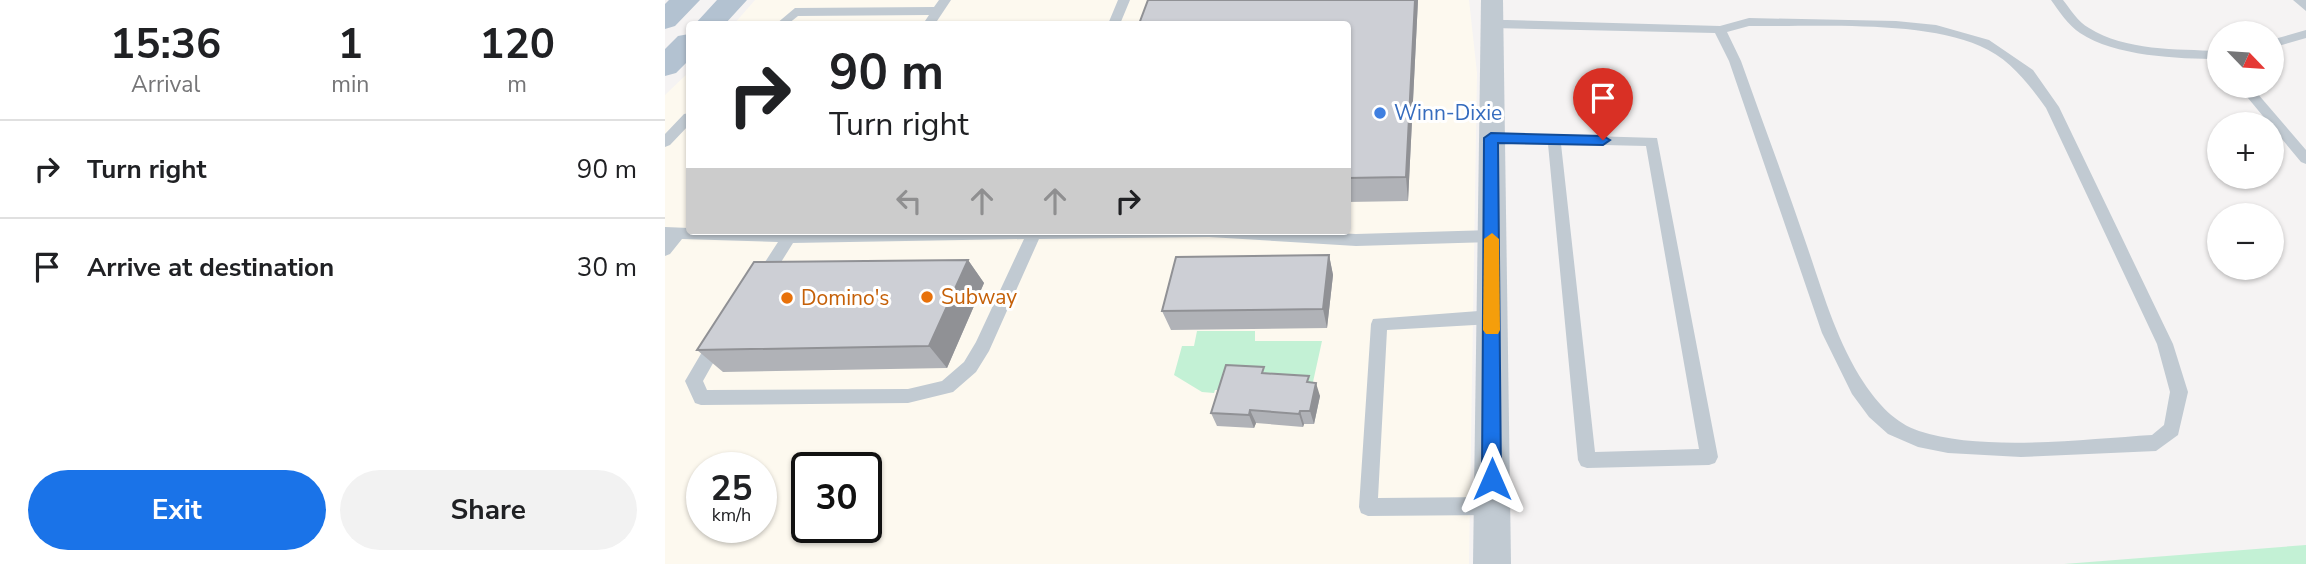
<!DOCTYPE html>
<meta charset="utf-8">
<style>
:root{--surface:#fff;--page:#f2f2f2;--text:#202124;--muted:#757577;--line:#e0e0e0;--accent:#1a73e8}
body{margin:0;font-family:"Nunito Sans",sans-serif;background:var(--page);color:var(--text);height:100vh;display:flex;flex-direction:column;font-size:26px;white-space:nowrap}
*{box-sizing:border-box;margin:0}
p{font-size:23px;color:var(--muted)}
.icon{flex:none;width:38px;height:38px;fill:none;stroke:currentColor;stroke-width:2;stroke-linecap:round;stroke-linejoin:round}
.map{position:relative;flex:1;overflow:hidden}
.drawer{display:flex;flex-direction:column;background:var(--surface);width:665px}
.drawer>*{flex:none}
.hud{position:absolute;left:21px;top:21px;width:665px;height:214px;border-radius:7px;box-shadow:0 2px 5px #0004;background:#fff;color:var(--text);overflow:hidden}
.needle{width:46px;rotate:115deg}
.tools{position:absolute;left:1542px;top:21px;display:grid;gap:14px}
.tools a{display:grid;place-items:center;width:77px;height:77px;border-radius:50%;background:var(--surface);box-shadow:0 2px 5px #0004;font-size:35px}
.speed{position:absolute;left:21px;top:452px;display:flex;gap:14px;font-size:35px;font-weight:700;text-align:center}
.speed>*{display:grid;place-content:center;width:91px;height:91px;border-radius:50%;background:var(--surface);box-shadow:0 2px 5px #0004;line-height:1}
.speed small{font-size:18px;font-weight:400}
.speed .limit{border:4px solid #111;border-radius:10px;background:#fff;color:#111}
.pin{position:absolute;display:grid;place-items:center;width:60px;height:60px;color:#fff;margin:-72px -30px;border-radius:50% 50% 50% 0;rotate:-45deg;box-shadow:0 0 7px #0007}
.pin .icon{rotate:45deg}
.me{position:absolute;width:77px;margin:-38px;rotate:0deg;stroke-linejoin:round;filter:drop-shadow(0 0 5px #0008)}
.turn{display:flex;align-items:center;gap:24px;height:147px;padding:0 28px;font-size:32px}
.turn .icon{width:91px;height:91px;stroke-width:2.5}
.turn b{display:block;font-size:49px;line-height:60px}
.lanes{display:flex;align-items:center;height:66px;padding:0 28px;background:#0003;justify-content:center;gap:35px;direction:ltr}
.lanes .off{opacity:.35}
.eta{display:flex;justify-content:space-evenly;align-items:center;height:119px;text-align:center}
.eta b{font-size:42px;font-weight:700;line-height:49px}
.cta{display:flex;gap:14px;margin-top:auto;padding:14px 28px}
.cta a{flex:1;height:80px;border-radius:42px;background:var(--accent);color:#fff;font-size:28px;font-weight:700;line-height:80px;text-align:center}
.cta a+a{background:var(--page);color:var(--text)}
ul{padding:0;list-style:none}
li{display:flex;align-items:center;gap:21px;height:98px;padding:0 28px;border-top:2px solid var(--line)}
li div{flex:1}
li b{display:block;font-size:26px}
li em{font-style:normal}
main{display:flex;flex:1;min-height:0}
.map>svg:first-child{display:block}
.commercial{fill:#fdf9ef;fill-rule:evenodd}
.green{fill:#c3f1d5}
.lines{fill:none;stroke-linecap:round;stroke-linejoin:round}
.lane{fill:#c1cad2;fill-rule:evenodd}
.street{fill:#c1cad2;fill-rule:evenodd}
.primary{fill:#b3c2d1;fill-rule:evenodd}
.wall{fill:#b0b2b7}
.shaded-wall{fill:#909195}
.building{fill:#cdcfd5;stroke:#909195;stroke-width:2}
.route{fill:#1a73e8;stroke:#114b97;stroke-width:2}
.slow{fill:#f59e0b}
.shop-dot{fill:#3f7fe0;stroke:#fff;stroke-width:2.5}
.food-dot{fill:#e8710a;stroke:#fff;stroke-width:2.5}
.labels{text-anchor:middle;stroke-width:6;stroke-linejoin:round;paint-order:stroke}
.shop-label{font-size:21px;fill:#366cbe;stroke:#fff;text-anchor:start}
.food-label{font-size:21px;fill:#c56008;stroke:#fff;text-anchor:start}
</style>
<main>
<section class="drawer">
<div class="eta">
<div><b>15:36</b><p>Arrival</p></div>
<div><b>1</b><p>min</p></div>
<div><b>120</b><p>m</p></div>
</div>
<ul>
<li><svg class="icon" aria-label="right" viewBox="0 0 24 24"><path d="M7 20v-9h11M14 6l5 5-5 5"/></svg><div><b>Turn right</b></div><em>90 m</em></li>
<li><svg class="icon" aria-label="arrive" viewBox="0 0 24 24"><path d="M6 21V4h12l-3 4 3 4H6"/></svg><div><b>Arrive at destination</b></div><em>30 m</em></li>
</ul>
<div class="cta"><a>Exit</a><a>Share</a></div>
</section>
<div class="map">
<svg width="1641" height="564" viewBox="0 0 1641 564">
<rect width="100%" height="100%" fill="#f5f3f3"/>
<path class="commercial" d="M 90,0 L 804,0 L 812,73 L 804,564 L 0,564 L 0,95 L 24,72 L 24,231 L 682,231 L 682,24 L 69,24 ZM 37,467 L 96,467 L 96,527 L 37,527 ZM 142,467 L 201,467 L 201,527 L 142,527 Z"/>
<path class="green" d="M 532,331 L 590,331 L 590,341 L 657,341 L 648,382 L 618,381 L 610,373 L 562,371 L 557,390 L 550,390 L 549,393 L 537,392 L 509,375 L 517,346 L 529,346 Z
M 1641,545 L 1641,564 L 1399,564 Z"/>
<g class="lines">
<path class="lane" d="M 274,0 L 286,0 L 270,24 L 258,24 L 264,15 L 133,16 L 123,24 L 111,24 L 130,8 L 269,7 Z
M 453,0 L 465,0 L 455,24 L 443,24 Z
M 1386,0 L 1398,0 C 1406,10 1413,22 1424,28 C 1460,51 1512,49 1553,51 L 1554,59 C 1513,59 1449,56 1415,33 C 1403,25 1394,11 1386,0 Z
M 1628,0 L 1641,0 L 1641,11 Z
M 1084,18 L 1231,21 L 1271,25 L 1324,40 L 1368,70 L 1394,107 L 1508,344 L 1523,392 L 1513,435 L 1491,451 L 1356,457 L 1283,453 L 1253,447 L 1223,434 L 1204,417 L 1187,394 L 1157,333 L 1064,61 L 1050,33 L 827,28 L 821,24 L 827,20 L 842,20 L 1055,26 ZM 1084,26 C 1150,27 1256,20 1315,46 C 1344,58 1363,83 1381,108 L 1492,344 L 1505,392 L 1499,425 L 1487,435 C 1421,439 1317,452 1254,431 C 1230,423 1213,404 1199,383 C 1172,342 1158,293 1142,246 C 1121,184 1098,123 1076,61 L 1062,32 Z
M 1641,30 L 1641,38 L 1606,48 L 1606,40 Z
M 1573,86 L 1586,86 L 1641,150 L 1641,164 L 1636,162 Z
M 24,113 L 24,125 L 5,145 L 0,147 L 0,134 L 19,114 Z
M 826,133 L 992,138 L 1053,457 L 1050,463 L 1044,465 L 922,468 L 916,466 L 913,460 L 883,144 L 821,141 L 819,138 ZM 896,144 L 981,146 L 1034,449 L 930,452 Z
M 0,227 L 24,228 L 24,231 L 636,231 L 691,234 L 827,230 L 835,236 L 827,242 L 691,246 L 544,237 L 374,239 L 324,351 L 311,372 L 288,392 L 243,403 L 36,405 L 30,403 L 20,381 L 47,335 L 53,333 L 59,335 L 61,340 L 38,381 L 42,390 L 243,389 L 277,381 L 299,362 L 311,342 L 359,239 L 128,243 L 103,283 L 91,283 L 89,279 L 113,242 L 17,239 L 5,254 L 0,256 Z
M 827,310 L 833,312 L 835,317 L 833,322 L 827,324 L 722,330 L 713,498 L 827,497 L 834,500 L 836,506 L 834,512 L 827,515 L 703,516 L 696,513 L 694,507 L 706,324 L 708,319 Z"/>
<path class="street" d="M 816,0 L 838,0 L 846,564 L 808,564 Z"/>
<path class="primary" d="M 4,0 L 35,0 L 10,26 L 0,29 L 0,4 Z
M 52,0 L 82,0 L 60,24 L 30,24 Z
M 24,34 L 24,60 L 11,73 L 0,76 L 0,49 L 13,36 Z"/>
</g>
<path class="wall" d="M 483,0 L 753,0 L 743,201 L 682,202 L 682,24 Z
M 664,255 L 668,275 L 662,328 L 506,330 L 497,311 Z
M 303,260 L 319,283 L 282,368 L 58,372 L 32,350 Z
M 601,374 L 646,382 L 655,396 L 649,424 L 639,424 L 638,427 L 591,423 L 589,428 L 552,426 L 546,413 Z"/>
<path class="shaded-wall" d="M 750,0 L 753,0 L 743,201 L 741,177 Z
M 664,255 L 668,275 L 662,328 L 658,309 Z
M 303,260 L 319,283 L 282,368 L 264,346 Z
M 651,383 L 655,396 L 649,424 L 645,411 Z
M 585,410 L 591,423 L 589,428 L 584,415 Z
M 635,411 L 639,424 L 638,427 L 634,414 Z"/>
<path class="building" d="M 483,0 L 750,0 L 741,177 L 682,178 L 682,24 L 474,24 Z
M 664,255 L 658,309 L 497,311 L 511,257 Z
M 303,260 L 264,346 L 32,350 L 89,262 Z
M 561,365 L 599,367 L 597,373 L 644,376 L 642,382 L 651,383 L 645,411 L 635,411 L 634,414 L 585,410 L 584,415 L 546,413 Z"/>
<path class="route" d="M 826,133 L 938,136 L 945,140 L 938,145 L 833,143 L 836,479 L 833,485 L 827,487 L 820,485 L 817,479 L 819,138 Z"/>
<path class="slow" d="M 827,233 L 834,239 L 835,330 L 833,334 L 821,334 L 818,330 L 819,239 Z"/>
<circle class="shop-dot" cx="715" cy="113" r="7"/>
<g class="food-dot">
<circle cx="262" cy="297" r="7"/>
<circle cx="122" cy="298" r="7"/>
</g>
<g class="labels">
<g class="shop-label">
<text x="729" y="120">Winn-Dixie</text>
</g>
<g class="food-label">
<text x="276" y="304">Subway</text>
<text x="136" y="305">Domino's</text>
</g>
</g>
</svg>
<div class="tools">
<a><svg class="needle" viewBox="-14 -14 28 28"><path d="M0-13l5 13h-10z" fill="#e53935"/><path d="M0 13l5-13h-10z" fill="#757577"/></svg></a>
<a>+</a>
<a>−</a>
</div>
<div class="speed"><div>25<small>km/h</small></div><div class="limit">30</div></div>
<div class="pin" style="left:938px;top:140px;background:#d93025"><svg class="icon" aria-label="arrive" viewBox="0 0 24 24"><path d="M6 21V4h12l-3 4 3 4H6"/></svg></div>
<svg class="me" style="left:827px;top:479px" viewBox="-20 -20 40 40"><path d="M0-17L14 15 0 8-14 15z" fill="#1a73e8" stroke="#fff" stroke-width="4"/></svg>
<div class="hud">
<div class="turn"><svg class="icon" aria-label="right" viewBox="0 0 24 24"><path d="M7 20v-9h11M14 6l5 5-5 5"/></svg><div><b>90 m</b>Turn right</div></div>
<div class="lanes"><svg class="icon off" aria-label="left" viewBox="0 0 24 24"><path d="M17 20v-9H6M10 6l-5 5 5 5"/></svg><svg class="icon off" aria-label="ahead" viewBox="0 0 24 24"><path d="M12 20V5M6 11l6-6 6 6"/></svg><svg class="icon off" aria-label="ahead" viewBox="0 0 24 24"><path d="M12 20V5M6 11l6-6 6 6"/></svg><svg class="icon" aria-label="right" viewBox="0 0 24 24"><path d="M7 20v-9h11M14 6l5 5-5 5"/></svg></div>
</div>
</div>
</main>
